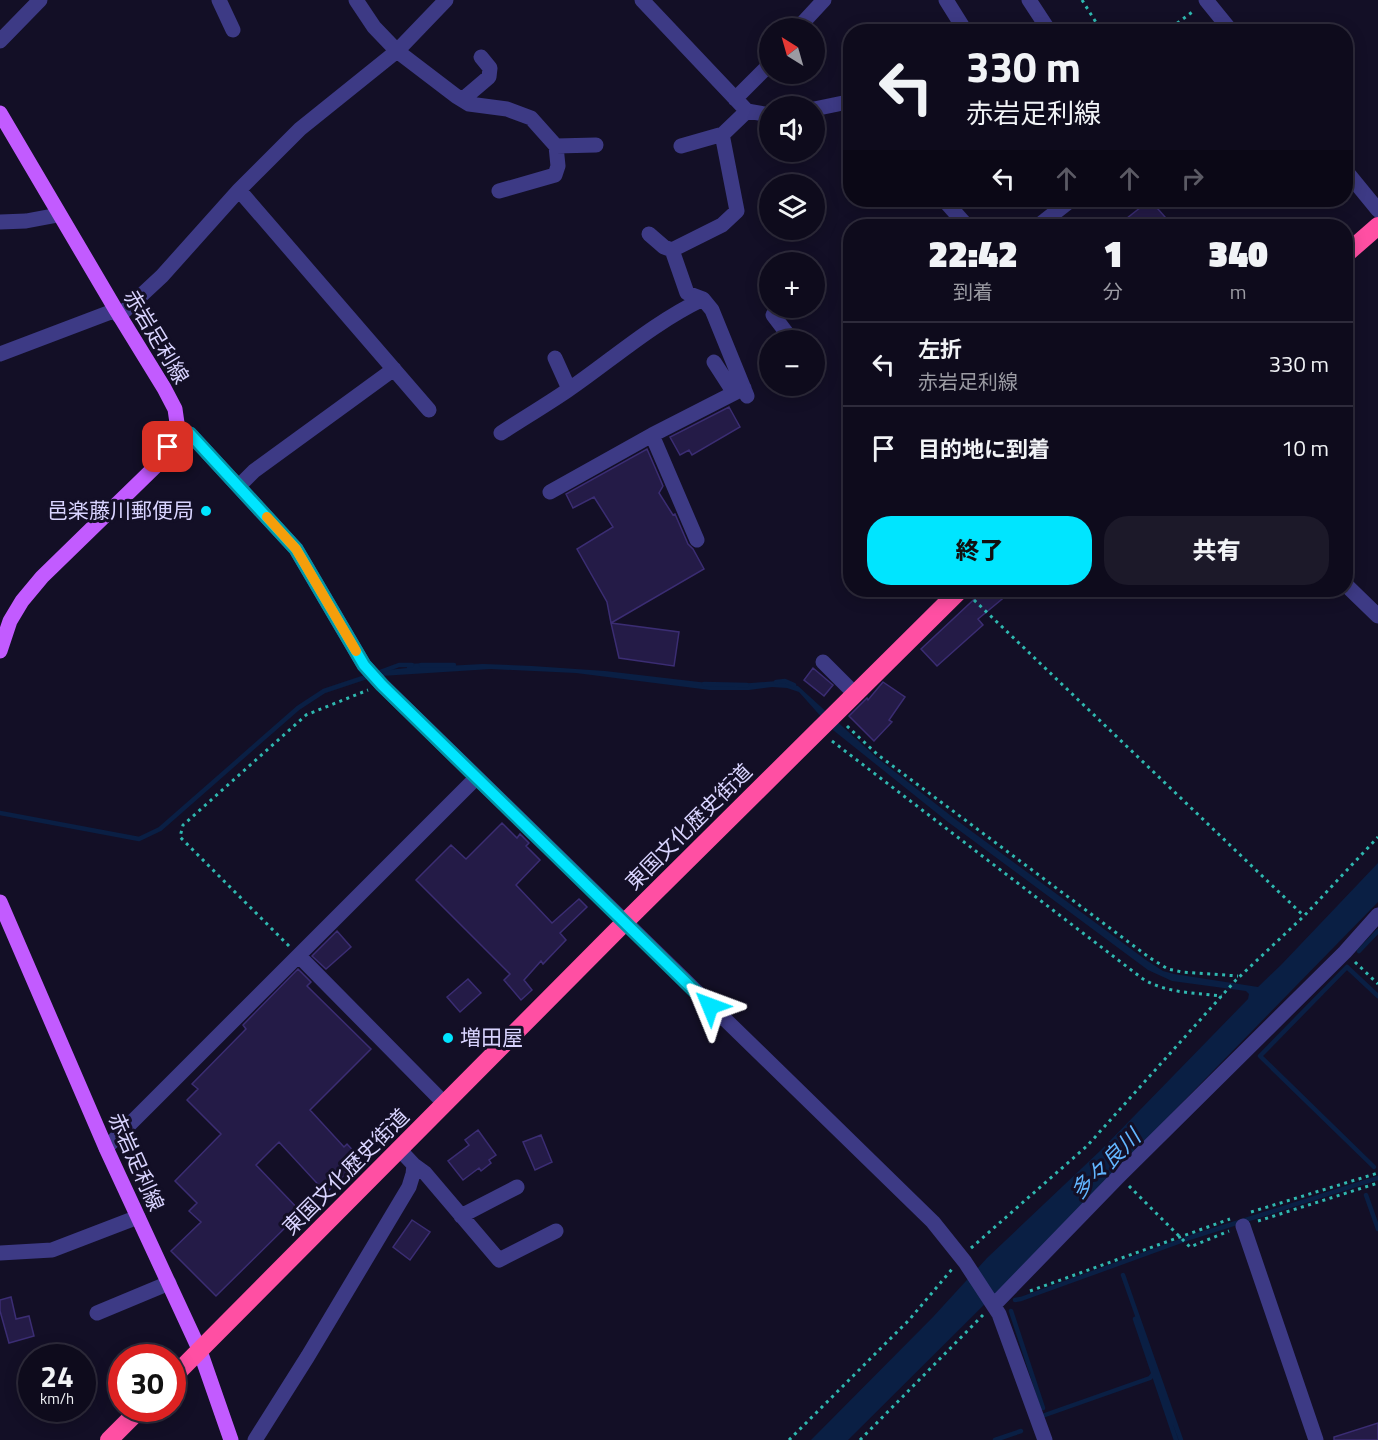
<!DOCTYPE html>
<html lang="ja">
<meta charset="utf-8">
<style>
:root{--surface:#0e0b1c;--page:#1c1929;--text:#f1f3f6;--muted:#9b9ba3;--line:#2e2b3b;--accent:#00e5ff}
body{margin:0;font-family:"Titillium Web","Noto Sans JP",sans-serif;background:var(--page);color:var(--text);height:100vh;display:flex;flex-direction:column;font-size:22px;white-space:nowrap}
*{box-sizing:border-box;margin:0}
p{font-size:20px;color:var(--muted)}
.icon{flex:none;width:33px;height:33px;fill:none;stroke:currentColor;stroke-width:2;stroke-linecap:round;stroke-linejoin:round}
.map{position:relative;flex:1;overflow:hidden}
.drawer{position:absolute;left:843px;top:219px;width:510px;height:378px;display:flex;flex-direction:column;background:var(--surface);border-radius:24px;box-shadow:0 3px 15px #0003,0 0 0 2px var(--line)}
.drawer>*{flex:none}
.hud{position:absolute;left:843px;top:24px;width:510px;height:183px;border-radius:24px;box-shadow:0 3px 15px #0003,0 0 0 2px var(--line);background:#0e0b1c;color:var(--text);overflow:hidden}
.needle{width:39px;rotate:323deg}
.fabs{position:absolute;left:759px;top:18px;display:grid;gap:12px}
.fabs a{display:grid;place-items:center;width:66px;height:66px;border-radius:50%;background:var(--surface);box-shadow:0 3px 15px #0003,0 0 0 2px var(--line);font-size:30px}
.speed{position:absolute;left:18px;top:1344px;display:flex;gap:12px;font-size:30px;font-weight:700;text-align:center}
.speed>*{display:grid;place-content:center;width:78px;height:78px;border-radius:50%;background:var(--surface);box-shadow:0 3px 15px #0003,0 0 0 2px var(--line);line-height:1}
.speed small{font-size:15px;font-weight:400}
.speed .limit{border:9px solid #d22;background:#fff;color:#111}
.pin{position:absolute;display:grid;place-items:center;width:51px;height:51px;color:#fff;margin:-26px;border-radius:12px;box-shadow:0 3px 9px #0006}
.me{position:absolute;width:66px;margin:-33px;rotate:314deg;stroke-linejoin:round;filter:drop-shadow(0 0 4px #0008)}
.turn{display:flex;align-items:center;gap:21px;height:126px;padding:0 24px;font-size:27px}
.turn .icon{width:78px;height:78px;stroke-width:2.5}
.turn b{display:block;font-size:42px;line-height:51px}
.lanes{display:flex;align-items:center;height:57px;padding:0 24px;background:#0003;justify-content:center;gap:30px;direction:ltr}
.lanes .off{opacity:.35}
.eta{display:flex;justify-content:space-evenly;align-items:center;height:102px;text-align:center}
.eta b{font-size:36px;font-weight:800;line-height:42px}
.button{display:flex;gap:12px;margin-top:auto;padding:12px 24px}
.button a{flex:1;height:69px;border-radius:24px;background:var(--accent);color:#111;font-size:24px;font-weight:800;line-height:69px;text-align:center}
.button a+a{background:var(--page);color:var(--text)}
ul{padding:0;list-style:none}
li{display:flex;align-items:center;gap:18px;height:84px;padding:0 24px;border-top:2px solid var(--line)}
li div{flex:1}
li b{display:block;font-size:22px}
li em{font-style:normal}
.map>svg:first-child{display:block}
.water{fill:#0a1f44}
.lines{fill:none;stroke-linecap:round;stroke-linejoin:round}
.stream{stroke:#0a1f44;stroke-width:4.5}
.building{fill:#241b47;stroke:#3b2d73;stroke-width:1.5}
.path{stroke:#2fb8b0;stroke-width:3;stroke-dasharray:3 4.5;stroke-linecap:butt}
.minor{stroke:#3d3a85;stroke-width:15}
.major{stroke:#c25bff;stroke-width:15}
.highway{stroke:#ff4fa3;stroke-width:18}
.route-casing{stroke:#0095a6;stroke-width:15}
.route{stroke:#00e5ff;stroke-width:10}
.slow{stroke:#f59e0b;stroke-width:10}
.poi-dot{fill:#00e5ff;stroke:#130f26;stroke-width:2}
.labels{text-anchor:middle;stroke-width:6;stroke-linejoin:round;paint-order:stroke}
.street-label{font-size:21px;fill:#d9d4ff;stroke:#130f26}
.poi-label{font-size:21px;fill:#d9d4ff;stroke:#130f26;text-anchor:end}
.water-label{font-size:22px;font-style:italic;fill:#62b6ff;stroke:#130f26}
</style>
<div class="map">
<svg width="1378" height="1440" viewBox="0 0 1378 1440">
<rect width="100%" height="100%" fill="#130f26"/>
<path class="water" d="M 426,663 L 427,667 L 483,664 L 532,666 L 605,671 L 725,685 L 777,681 L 798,686 L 876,757 L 955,819 L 1146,960 L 1163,971 L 1174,974 L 1258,987 L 1281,965 L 1378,863 L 1378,902 L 1004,1285 L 848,1440 L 811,1440 L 933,1317 L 987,1258 L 1101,1150 L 1248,999 L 1249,994 L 1246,991 L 1172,981 L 1148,970 L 948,822 L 833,730 L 799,692 L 787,688 L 772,687 L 749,690 L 710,690 L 576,673 L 491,669 L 381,676 L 377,671 L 407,668 L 407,664 Z"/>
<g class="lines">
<path class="stream" d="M 421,665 L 454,665
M 380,672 L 399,665 L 412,665
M 776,682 L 785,681 L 794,685
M 704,684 L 747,685
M 0,813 L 139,839 L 160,829 L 298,708 L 324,691 L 369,676
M 1359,951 L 1378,931
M 1374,1167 L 1260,1056 L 1347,967 L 1378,996
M 1366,1195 L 1378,1229
M 1123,1275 L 1181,1440
M 1015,1300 L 1021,1299 L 1192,1237 L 1378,1178
M 1011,1311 L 1043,1408
M 1138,1318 L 1135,1319 L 1176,1440
M 1045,1415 L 1150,1378 L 1153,1374
M 995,1440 L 1021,1431"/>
</g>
<path class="building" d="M 1150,200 L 1173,226 L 1117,226 Z
M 729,407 L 740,427 L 692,455 L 689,450 L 680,455 L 670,437 Z
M 647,449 L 663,486 L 659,493 L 673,515 L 675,514 L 688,544 L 693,549 L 704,569 L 611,623 L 607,602 L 577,549 L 613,527 L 594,497 L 573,508 L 566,494 Z
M 984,590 L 1013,590 L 978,619 L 983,625 L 937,666 L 921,649 Z
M 611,623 L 679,632 L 674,666 L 619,658 Z
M 813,668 L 833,685 L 824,696 L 804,680 Z
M 883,682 L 905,697 L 889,720 L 892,722 L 874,741 L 849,716 L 867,698 L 868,700 Z
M 502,823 L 517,838 L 520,834 L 529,843 L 526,846 L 540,860 L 516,885 L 552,923 L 579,899 L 587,907 L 560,933 L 566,940 L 543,964 L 541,961 L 524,980 L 532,990 L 521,1000 L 504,980 L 510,974 L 416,880 L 451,845 L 466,859 Z
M 337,931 L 351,947 L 326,969 L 312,956 Z
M 298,969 L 311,982 L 307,986 L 371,1049 L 310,1110 L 344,1147 L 347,1144 L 361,1159 L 326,1193 L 279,1142 L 256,1165 L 301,1212 L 216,1296 L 171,1251 L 201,1222 L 189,1211 L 197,1203 L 175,1181 L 221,1134 L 187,1100 L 198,1089 L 192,1084 L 246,1029 L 243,1025 Z
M 468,979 L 481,993 L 460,1012 L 447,997 Z
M 478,1130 L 496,1155 L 489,1160 L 491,1163 L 481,1171 L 479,1168 L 463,1180 L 448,1161 L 469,1145 L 465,1140 Z
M 541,1135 L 552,1162 L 535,1170 L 523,1142 Z
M 412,1220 L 430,1232 L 410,1260 L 393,1247 Z
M 11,1297 L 16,1319 L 29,1316 L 34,1336 L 9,1343 L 0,1311 L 0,1300 Z
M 1378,1423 L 1378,1440 L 1334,1440 L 1334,1437 Z"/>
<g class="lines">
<path class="path" d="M 1082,0 L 1102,32
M 1165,32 L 1195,10
M 974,600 L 1304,916
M 847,726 L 878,755 L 1150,958 L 1168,969 L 1182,972 L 1238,976
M 832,741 L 1143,979 C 1166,993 1195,993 1222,996
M 289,946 L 180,837 L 183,825 L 306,715 L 368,690
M 1355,962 L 1378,984
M 1129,1186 L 1190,1247 L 1229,1231
M 1251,1212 L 1378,1173
M 1258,1221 L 1378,1183
M 971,1248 L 1087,1146 L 1235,981 L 1304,916 L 1378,837
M 1030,1291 L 1230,1219
M 789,1440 L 909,1320 L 953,1268
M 860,1440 L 983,1315"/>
<path class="minor" d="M 219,0 L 233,30
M 356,0 L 374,27 L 397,51 L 456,96 L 469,104 L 507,109 L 531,118 L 556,146 L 558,166 L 555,175 L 499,191
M 642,0 L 747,111 L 770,115
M 946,0 L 966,32
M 1029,0 L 1050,32
M 1206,0 L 1232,32
M 798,28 L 824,0
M 0,41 L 40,0
M 735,99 L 770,64
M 462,100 L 489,77 L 490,68 L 481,57
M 814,109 L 843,103 L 850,104
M 722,134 L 737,211 L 722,225 L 672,250 L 687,293 L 703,299 L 712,310 L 747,396
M 556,146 L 596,145
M 681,146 L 723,134 L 747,111
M 1346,171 L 1378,210
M 239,190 L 429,410
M 944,200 L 967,226
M 0,222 L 26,221 L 58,215
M 1038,226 L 1071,200
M 649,234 L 664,247 L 672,250
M 773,315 L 792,340
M 119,316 L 162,276 L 239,190 L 300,129 L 397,51 L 446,0
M 0,354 L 116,310
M 555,358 L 569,389
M 714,362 L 734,393
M 178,430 L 190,434 L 296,549 L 364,665 L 382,685 L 933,1222 L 965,1262 L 999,1314 L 1045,1440
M 501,433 C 524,418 546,405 568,390 C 613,359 653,323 703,299
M 652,435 L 697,540
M 239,486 L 254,471 L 394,369
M 550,492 L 652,435 L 744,388
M 1346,585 L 1378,616
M 823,662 L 855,694
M 299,956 L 445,1104
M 106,1148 L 476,778
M 414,1165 L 425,1173 L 499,1260 L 556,1231
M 461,1216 L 517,1187
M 1243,1226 L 1316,1440
M 0,1253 L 52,1250 L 138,1217
M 994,1305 L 1119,1176 L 1345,952 L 1378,915
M 97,1313 L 169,1283
M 255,1440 L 308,1356 L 409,1187 L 413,1174 L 414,1165 L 400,1150"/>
<path class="major" d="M 0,113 L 116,310 L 164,388 L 175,409 L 178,430 L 158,464 L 42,577 L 22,601 L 10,621 L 0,651
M 0,902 L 106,1148 L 200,1351 L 231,1440"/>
<path class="highway" d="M 1346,254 L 1378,226
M 172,1378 L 624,923 L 960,590
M 109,1440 L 141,1408"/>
</g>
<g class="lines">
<g class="route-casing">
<path id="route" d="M 168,447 L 178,430 L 190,434 L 296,549 L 364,665 L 382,685 L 710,1006"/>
</g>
<use href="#route" class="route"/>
<path class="slow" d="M 267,517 L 296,549 L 356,651"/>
</g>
<g class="poi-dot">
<circle cx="206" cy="511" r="6"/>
<circle cx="448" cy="1038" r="6"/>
</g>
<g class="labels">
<g class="street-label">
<text transform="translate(156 337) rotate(59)" y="7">赤岩足利線</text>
<text transform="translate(689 827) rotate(-45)" y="7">東国文化歴史街道</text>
<text transform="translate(136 1162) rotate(66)" y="7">赤岩足利線</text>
<text transform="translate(346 1172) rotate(-45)" y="7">東国文化歴史街道</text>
</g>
<g class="poi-label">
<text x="194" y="518">邑楽藤川郵便局</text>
<text x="460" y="1045" text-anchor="start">増田屋</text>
</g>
<g class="water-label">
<text transform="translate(1105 1164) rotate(-45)" y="8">多々良川</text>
</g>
</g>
</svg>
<div class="fabs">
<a><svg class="needle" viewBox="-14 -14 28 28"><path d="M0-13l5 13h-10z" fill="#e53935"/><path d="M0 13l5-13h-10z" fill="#9b9ba3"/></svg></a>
<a><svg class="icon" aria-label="sound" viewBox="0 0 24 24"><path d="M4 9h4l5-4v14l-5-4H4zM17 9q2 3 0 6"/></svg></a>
<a><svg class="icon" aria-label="layers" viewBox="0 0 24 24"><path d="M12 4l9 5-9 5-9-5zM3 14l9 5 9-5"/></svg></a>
<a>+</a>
<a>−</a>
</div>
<div class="speed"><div>24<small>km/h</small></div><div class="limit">30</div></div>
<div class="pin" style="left:168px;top:447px;background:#d93025"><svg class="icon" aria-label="arrive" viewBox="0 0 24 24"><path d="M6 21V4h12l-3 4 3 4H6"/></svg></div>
<svg class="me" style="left:710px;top:1006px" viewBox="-20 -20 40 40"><path d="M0-17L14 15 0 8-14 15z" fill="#00e5ff" stroke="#fff" stroke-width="4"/></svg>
<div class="hud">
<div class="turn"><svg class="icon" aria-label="left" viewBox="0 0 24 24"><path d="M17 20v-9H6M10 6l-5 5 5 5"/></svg><div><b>330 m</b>赤岩足利線</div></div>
<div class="lanes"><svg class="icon" aria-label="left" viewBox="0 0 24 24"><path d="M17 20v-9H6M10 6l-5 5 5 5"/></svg><svg class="icon off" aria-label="ahead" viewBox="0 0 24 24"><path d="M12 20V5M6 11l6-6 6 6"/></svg><svg class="icon off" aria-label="ahead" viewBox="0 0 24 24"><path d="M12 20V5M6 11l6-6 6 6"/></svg><svg class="icon off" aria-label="right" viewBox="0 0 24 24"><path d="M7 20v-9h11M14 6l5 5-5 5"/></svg></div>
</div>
<section class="drawer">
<div class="eta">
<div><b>22:42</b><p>到着</p></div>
<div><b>1</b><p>分</p></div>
<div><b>340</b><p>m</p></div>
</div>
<ul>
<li><svg class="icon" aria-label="left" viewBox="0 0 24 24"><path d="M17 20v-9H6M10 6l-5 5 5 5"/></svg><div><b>左折</b><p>赤岩足利線</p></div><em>330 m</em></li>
<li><svg class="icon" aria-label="arrive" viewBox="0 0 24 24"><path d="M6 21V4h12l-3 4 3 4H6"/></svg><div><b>目的地に到着</b></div><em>10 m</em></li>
</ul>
<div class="button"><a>終了</a><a>共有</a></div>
</section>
</div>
